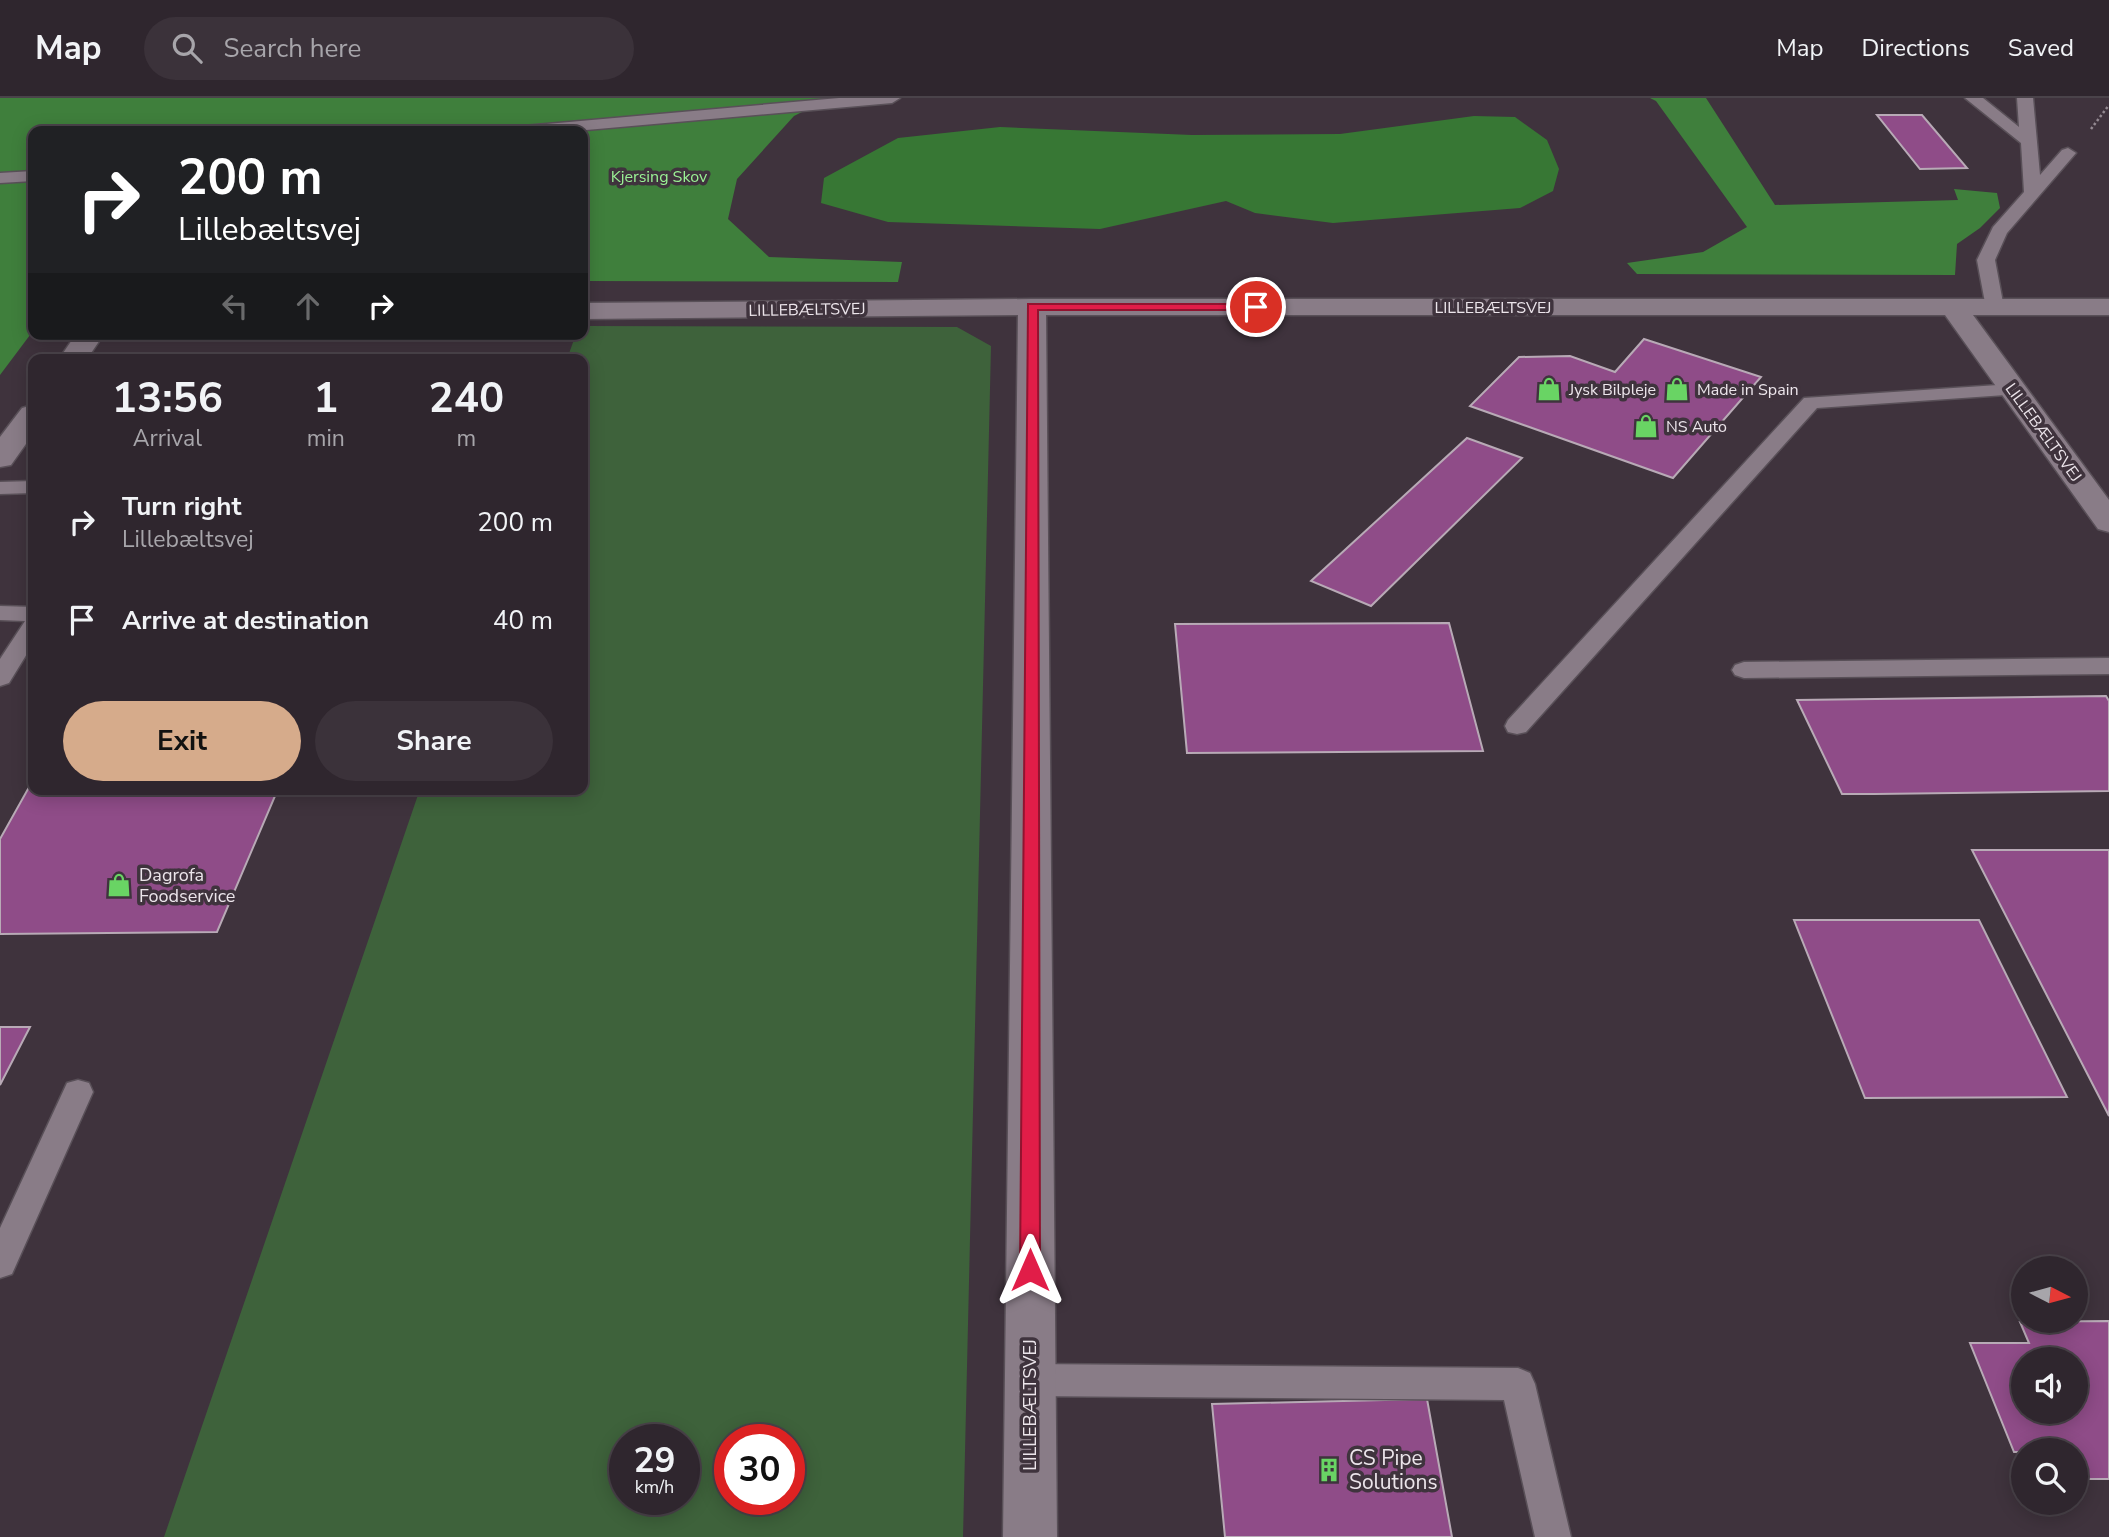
<!DOCTYPE html>
<meta charset="utf-8">
<style>
:root{--surface:#2f262e;--page:#3b323a;--text:#f1f3f6;--muted:#a7a5aa;--line:#4a434a;--accent:#d6ab8b}
body{margin:0;font-family:"Nunito Sans",sans-serif;background:var(--page);color:var(--text);height:100vh;display:flex;flex-direction:column;font-size:26px;white-space:nowrap}
*{box-sizing:border-box;margin:0}
p{font-size:23px;color:var(--muted)}
.icon{flex:none;width:38px;height:38px;fill:none;stroke:currentColor;stroke-width:2;stroke-linecap:round;stroke-linejoin:round}
.map{position:relative;flex:1;overflow:hidden}
.panel{position:absolute;left:28px;top:256px;width:560px;height:441px;display:flex;flex-direction:column;background:var(--surface);border-radius:14px;box-shadow:0 4px 18px #0003,0 0 0 2px var(--line)}
.panel>*{flex:none}
.hud{position:absolute;left:28px;top:28px;width:560px;height:214px;border-radius:14px;box-shadow:0 4px 18px #0003,0 0 0 2px var(--line);background:#202124;color:#fff;overflow:hidden}
.needle{width:46px;rotate:96deg}
.buttons{position:absolute;left:2011px;top:1158px;display:grid;gap:14px}
.buttons a{display:grid;place-items:center;width:77px;height:77px;border-radius:50%;background:var(--surface);box-shadow:0 4px 18px #0003,0 0 0 2px var(--line);font-size:35px}
.speed{position:absolute;left:609px;top:1326px;display:flex;gap:14px;font-size:35px;font-weight:700;text-align:center}
.speed>*{display:grid;place-content:center;width:91px;height:91px;border-radius:50%;background:var(--surface);box-shadow:0 4px 18px #0003,0 0 0 2px var(--line);line-height:1}
.speed small{font-size:18px;font-weight:400}
.speed .limit{border:10px solid #d22;background:#fff;color:#111}
.pin{position:absolute;display:grid;place-items:center;width:60px;height:60px;color:#fff;margin:-30px;border:4px solid #fff;border-radius:50%;box-shadow:0 2px 7px #0007}
.me{position:absolute;width:77px;margin:-38px;rotate:0deg;stroke-linejoin:round;filter:drop-shadow(0 0 5px #0008)}
.turn{display:flex;align-items:center;gap:24px;height:147px;padding:0 35px;font-size:32px}
.turn .icon{width:91px;height:91px;stroke-width:2.5}
.turn b{display:block;font-size:49px;line-height:60px}
.lanes{display:flex;align-items:center;height:66px;padding:0 35px;background:#0003;justify-content:center;gap:35px;direction:ltr}
.lanes .off{opacity:.35}
.eta{display:flex;justify-content:space-evenly;align-items:center;height:119px;text-align:center}
.eta b{font-size:42px;font-weight:700;line-height:49px}
.primary-button{display:flex;gap:14px;margin-top:auto;padding:14px 35px}
.primary-button a{flex:1;height:80px;border-radius:42px;background:var(--accent);color:#111;font-size:28px;font-weight:700;line-height:80px;text-align:center}
.primary-button a+a{background:var(--page);color:var(--text)}
ul{padding:0;list-style:none}
li{display:flex;align-items:center;gap:21px;height:98px;padding:0 35px}
li div{flex:1}
li b{display:block;font-size:26px}
li em{font-style:normal}
header{display:flex;align-items:center;gap:42px;box-sizing:border-box;height:98px;padding:0 35px;background:var(--surface);border-bottom:2px solid var(--line)}
header strong{font-size:33px}
nav{display:flex;gap:38px;margin-inline-start:auto;font-size:24px}
.search{width:490px;height:63px;background:var(--page);display:flex;align-items:center;gap:18px;box-sizing:border-box;padding:0 24px;border-radius:38px;color:var(--muted);font-size:26px}
.map>svg:first-child{display:block}
.green{fill:#3e623b;fill-rule:evenodd}
.forest{fill:#3f7f3c}
.water{fill:#377734}
.building{fill:#8f4c88;stroke:#b8aab6;stroke-width:2;fill-rule:evenodd}
.lines{fill:none;stroke-linecap:round;stroke-linejoin:round}
.lane-casing{stroke:#595058;stroke-width:3}
.street-casing{stroke:#595058;stroke-width:3}
.path{stroke:#948a92;stroke-width:2.5;stroke-dasharray:2.5 2.5;stroke-linecap:butt}
.lane{fill:#897c87;fill-rule:evenodd}
.street{fill:#897c87;fill-rule:evenodd}
.route{fill:#e11d48;stroke:#92132f;stroke-width:2}
.labels{text-anchor:middle;stroke-width:7;stroke-linejoin:round;paint-order:stroke}
.far-park-label{font-size:16px;fill:#9bf295;stroke:#3f333d}
.far-street-label{font-size:16px;fill:#ece5eb;stroke:#3f333d}
.far-poi-label{font-size:16px;fill:#ece5eb;stroke:#3f333d;text-anchor:start}
.poi-label{font-size:18px;fill:#ece5eb;stroke:#3f333d;text-anchor:start}
.street-label{font-size:18px;fill:#ece5eb;stroke:#3f333d}
.near-poi-label{font-size:21px;fill:#ece5eb;stroke:#3f333d;text-anchor:start}
</style>
<header>
<strong>Map</strong>
<div class="search"><svg class="icon" aria-label="search" viewBox="0 0 24 24"><circle cx="10" cy="10" r="6"/><path d="M15 15l6 6"/></svg>Search here</div>
<nav><a>Map</a><a>Directions</a><a>Saved</a></nav>
</header>
<div class="map">
<svg width="2109" height="1439" viewBox="0 0 2109 1439">
<rect width="100%" height="100%" fill="#3f333d"/>
<path class="green" d="M 583,228 L 957,229 L 991,248 L 963,1439 L 164,1439 L 420,691 L 583,691 L 583,261 L 567,261 L 576,236 L 583,236 ZM 625,1342 L 684,1342 L 684,1402 L 625,1402 ZM 730,1342 L 789,1342 L 789,1402 L 730,1402 Z"/>
<path class="forest" d="M 0,0 L 830,0 L 794,18 L 737,81 L 728,121 L 769,159 L 902,164 L 898,184 L 583,183 L 583,33 L 33,33 L 33,233 L 0,277 Z
M 1650,0 L 1706,0 L 1775,107 L 1958,102 L 1954,91 L 1997,95 L 2000,110 L 1980,130 L 1957,146 L 1955,177 L 1637,176 L 1627,165 L 1703,154 L 1747,129 L 1656,3 Z"/>
<path class="water" d="M 1474,18 L 1515,19 L 1547,42 L 1559,71 L 1553,93 L 1520,110 L 1333,125 L 1255,115 L 1226,103 L 1100,131 L 888,124 L 821,105 L 824,80 L 898,40 L 1000,29 L 1192,37 L 1340,36 Z"/>
<path class="building" d="M 1877,17 L 1922,17 L 1967,70 L 1920,71 Z
M 1644,241 L 1761,279 L 1673,380 L 1470,308 L 1519,259 L 1570,258 L 1615,274 Z
M 1467,340 L 1522,360 L 1371,508 L 1311,483 Z
M 1449,525 L 1483,653 L 1187,655 L 1175,526 Z
M 2106,598 L 2109,603 L 2109,693 L 1875,696 L 1842,696 L 1797,602 Z
M 33,682 L 33,691 L 278,691 L 217,834 L 0,836 L 0,741 Z
M 1972,752 L 2109,752 L 2109,1018 Z
M 1794,822 L 1979,822 L 2067,999 L 1865,1000 Z
M 0,929 L 30,929 L 0,987 Z
M 2109,1223 L 2109,1381 L 2089,1381 L 2076,1353 L 2014,1354 L 1970,1245 L 2029,1245 L 2020,1224 ZM 2023,1262 L 2076,1262 L 2076,1314 L 2023,1314 Z
M 1427,1301 L 1452,1439 L 1225,1439 L 1212,1306 Z"/>
<g class="lines">
<g class="lane-casing">
<path id="lane" d="M 839,0 L 900,0 L 892,5 L 575,33 L 516,33 L 524,28 Z
M 1965,0 L 1983,0 L 2019,29 L 2017,0 L 2033,0 L 2040,77 L 2062,52 L 2068,50 L 2076,55 L 2007,135 L 1995,162 L 2004,210 L 1995,216 L 1986,210 L 1977,162 L 1993,129 L 2024,94 L 2021,45 Z
M 33,73 L 33,83 L 0,85 L 0,75 Z
M 2013,286 L 2020,288 L 2023,292 L 2020,296 L 1817,310 L 1526,634 L 1517,636 L 1508,634 L 1505,628 L 1508,622 L 1804,300 Z
M 33,383 L 33,395 L 0,396 L 0,384 Z
M 0,508 L 33,509 L 33,546 L 9,585 L 0,588 L 0,561 L 25,523 L 0,522 Z
M 2109,560 L 2109,576 L 1744,580 L 1735,577 L 1732,572 L 1735,567 L 1744,564 Z
M 78,982 L 89,985 L 93,994 L 12,1176 L 0,1180 L 0,1130 L 67,985 Z
M 1030,1266 L 1518,1270 L 1530,1275 L 1535,1286 L 1571,1439 L 1535,1439 L 1504,1302 L 1030,1298 L 1018,1293 L 1013,1282 L 1018,1271 Z"/>
</g>
<g class="street-casing">
<path id="street" d="M 1032,201 L 2109,201 L 2109,217 L 1973,217 L 2109,402 L 2109,434 L 2098,431 L 1945,217 L 1046,217 L 1057,1439 L 1003,1439 L 1018,217 L 583,221 L 583,205 Z
M 76,236 L 104,236 L 87,261 L 59,261 Z
M 33,307 L 33,336 L 11,367 L 0,369 L 0,339 L 22,310 Z"/>
</g>
<path class="path" d="M 2091,31 L 2109,7"/>
<use href="#lane" class="lane"/>
<use href="#street" class="street"/>
</g>
<path class="route" d="M 1028,206 L 1256,206 L 1261,209 L 1256,212 L 1038,212 L 1040,1172 L 1037,1178 L 1030,1181 L 1023,1178 L 1020,1172 Z"/>
<defs>
<g id="shop-bare" transform="scale(1.89)"><path d="M-5-2.5h2.3a2.7 3.5 0 0 1 5.4 0H5L5.5 6h-11ZM-1.5-2.5h3a1.5 2.3 0 0 0-3 0Z" fill="#69d464" stroke="#3f333d" stroke-width="2.5" paint-order="stroke"/></g>
<g id="building-bare" transform="scale(1.89)"><path d="M-4-6H4V6H1V3H-1V6H-4ZM-2.5-4.3h1.7v1.8h-1.7ZM.8-4.3h1.7v1.8H.8ZM-2.5-1h1.7V.8h-1.7ZM.8-1h1.7V.8H.8Z" fill="#69d464" stroke="#3f333d" stroke-width="2.5" paint-order="stroke"/></g>
</defs>
<g fill-rule="evenodd">
<use href="#shop-bare" x="1549" y="291"/>
<use href="#shop-bare" x="1677" y="291"/>
<use href="#shop-bare" x="1646" y="328"/>
<use href="#shop-bare" x="119" y="787"/>
<use href="#building-bare" x="1329" y="1372"/>
</g>
<g class="labels">
<g class="far-park-label">
<text x="659" y="84">Kjersing Skov</text>
</g>
<g class="far-street-label">
<text x="1493" y="215">LILLEBÆLTSVEJ</text>
<text transform="translate(807 211) rotate(-1)" y="6">LILLEBÆLTSVEJ</text>
<text transform="translate(2044 334) rotate(54)" y="6">LILLEBÆLTSVEJ</text>
</g>
<g class="far-poi-label">
<text x="1569" y="297">Jysk Bilpleje</text>
<text x="1697" y="297">Made in Spain</text>
<text x="1666" y="334">NS Auto</text>
</g>
<g class="poi-label">
<text x="139" y="783">Dagrofa<tspan x="139" dy="21">Foodservice</tspan></text>
</g>
<g class="street-label">
<text transform="translate(1030 1307) rotate(-90)" y="6">LILLEBÆLTSVEJ</text>
</g>
<g class="near-poi-label">
<text x="1349" y="1367">CS Pipe<tspan x="1349" dy="24">Solutions</tspan></text>
</g>
</g>
</svg>
<div class="buttons">
<a><svg class="needle" viewBox="-14 -14 28 28"><path d="M0-13l5 13h-10z" fill="#e53935"/><path d="M0 13l5-13h-10z" fill="#a7a5aa"/></svg></a>
<a><svg class="icon" aria-label="sound" viewBox="0 0 24 24"><path d="M4 9h4l5-4v14l-5-4H4zM17 9q2 3 0 6"/></svg></a>
<a><svg class="icon" aria-label="search" viewBox="0 0 24 24"><circle cx="10" cy="10" r="6"/><path d="M15 15l6 6"/></svg></a>
</div>
<div class="speed"><div>29<small>km/h</small></div><div class="limit">30</div></div>
<div class="pin" style="left:1256px;top:209px;background:#d93025"><svg class="icon" aria-label="arrive" viewBox="0 0 24 24"><path d="M6 21V4h12l-3 4 3 4H6"/></svg></div>
<svg class="me" style="left:1030px;top:1172px" viewBox="-20 -20 40 40"><path d="M0-17L14 15 0 8-14 15z" fill="#e11d48" stroke="#fff" stroke-width="4"/></svg>
<div class="hud">
<div class="turn"><svg class="icon" aria-label="right" viewBox="0 0 24 24"><path d="M7 20v-9h11M14 6l5 5-5 5"/></svg><div><b>200 m</b>Lillebæltsvej</div></div>
<div class="lanes"><svg class="icon off" aria-label="left" viewBox="0 0 24 24"><path d="M17 20v-9H6M10 6l-5 5 5 5"/></svg><svg class="icon off" aria-label="ahead" viewBox="0 0 24 24"><path d="M12 20V5M6 11l6-6 6 6"/></svg><svg class="icon" aria-label="right" viewBox="0 0 24 24"><path d="M7 20v-9h11M14 6l5 5-5 5"/></svg></div>
</div>
<section class="panel">
<div class="eta">
<div><b>13:56</b><p>Arrival</p></div>
<div><b>1</b><p>min</p></div>
<div><b>240</b><p>m</p></div>
</div>
<ul>
<li><svg class="icon" aria-label="right" viewBox="0 0 24 24"><path d="M7 20v-9h11M14 6l5 5-5 5"/></svg><div><b>Turn right</b><p>Lillebæltsvej</p></div><em>200 m</em></li>
<li><svg class="icon" aria-label="arrive" viewBox="0 0 24 24"><path d="M6 21V4h12l-3 4 3 4H6"/></svg><div><b>Arrive at destination</b></div><em>40 m</em></li>
</ul>
<div class="primary-button"><a>Exit</a><a>Share</a></div>
</section>
</div>
